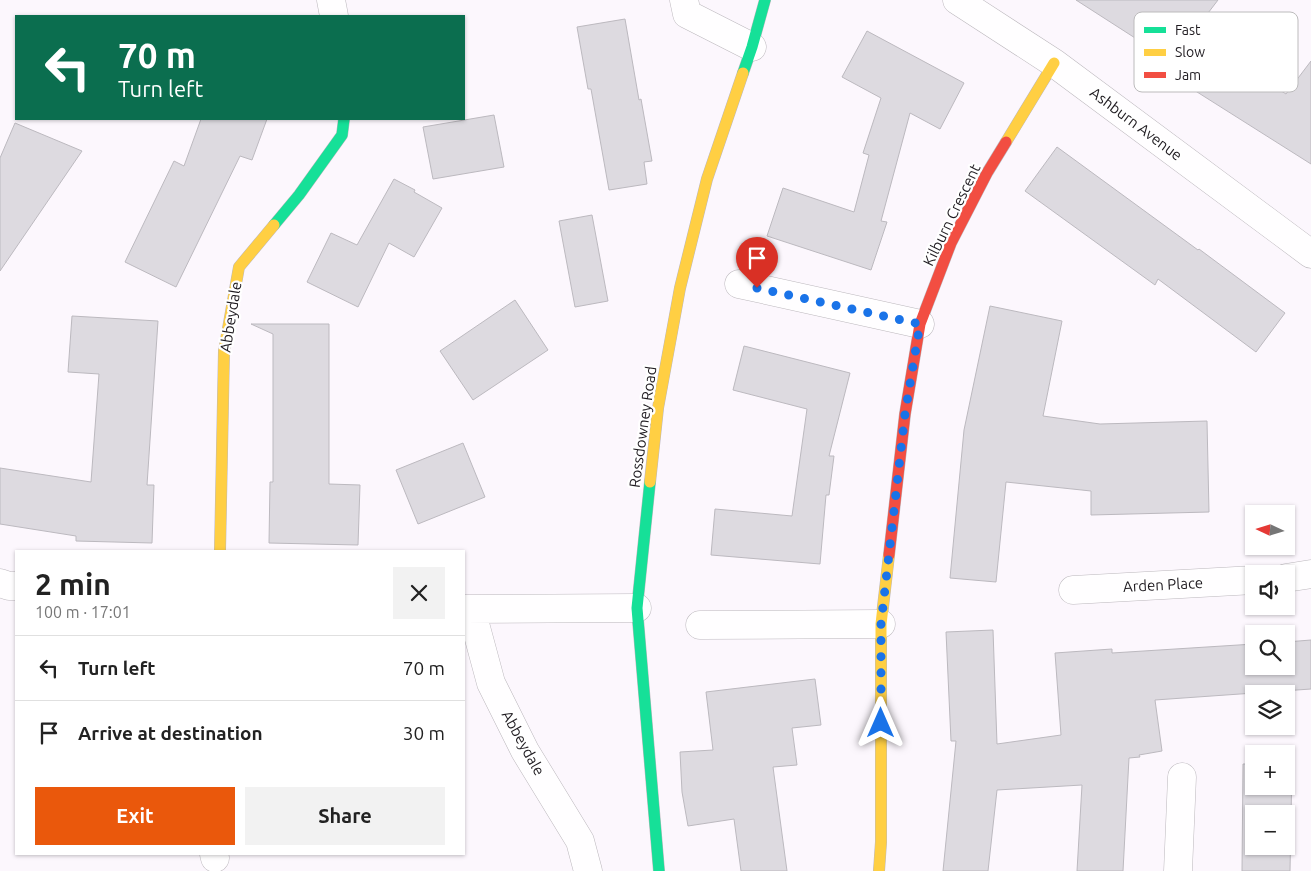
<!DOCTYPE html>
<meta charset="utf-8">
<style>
:root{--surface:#fff;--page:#f2f2f2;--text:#222;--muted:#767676;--line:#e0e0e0;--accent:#ea580c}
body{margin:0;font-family:Ubuntu,sans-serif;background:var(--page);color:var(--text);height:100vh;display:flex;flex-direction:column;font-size:19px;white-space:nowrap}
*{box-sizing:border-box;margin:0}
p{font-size:16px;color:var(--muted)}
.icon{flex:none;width:28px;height:28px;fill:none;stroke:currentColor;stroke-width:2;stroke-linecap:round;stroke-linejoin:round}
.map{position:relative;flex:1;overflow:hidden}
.details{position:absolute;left:15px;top:550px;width:450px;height:305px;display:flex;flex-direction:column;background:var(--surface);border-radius:0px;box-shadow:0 1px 4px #0004}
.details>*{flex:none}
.hud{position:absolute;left:15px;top:15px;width:450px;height:105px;border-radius:0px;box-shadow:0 1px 4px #0004;background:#0b6e4f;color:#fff;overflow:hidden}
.needle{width:32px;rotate:274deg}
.controls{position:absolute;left:1245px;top:505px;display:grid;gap:10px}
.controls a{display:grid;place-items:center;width:50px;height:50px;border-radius:0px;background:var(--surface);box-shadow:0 1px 4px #0004;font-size:25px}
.pin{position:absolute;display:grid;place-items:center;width:42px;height:42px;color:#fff;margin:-51px -21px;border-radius:50% 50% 50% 0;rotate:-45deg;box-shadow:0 0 5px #0007}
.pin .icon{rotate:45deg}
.me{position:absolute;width:55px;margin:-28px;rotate:0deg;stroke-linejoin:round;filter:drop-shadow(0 0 4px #0008)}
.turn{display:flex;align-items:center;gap:18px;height:105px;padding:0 20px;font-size:22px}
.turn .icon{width:65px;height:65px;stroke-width:2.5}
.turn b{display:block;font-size:35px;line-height:42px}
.round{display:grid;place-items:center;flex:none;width:52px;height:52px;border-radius:0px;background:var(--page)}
.overview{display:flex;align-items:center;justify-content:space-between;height:85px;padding:0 20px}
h1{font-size:30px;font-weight:600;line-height:38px}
.action{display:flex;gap:10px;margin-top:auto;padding:10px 20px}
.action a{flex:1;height:58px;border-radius:0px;background:var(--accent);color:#fff;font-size:20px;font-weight:600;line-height:58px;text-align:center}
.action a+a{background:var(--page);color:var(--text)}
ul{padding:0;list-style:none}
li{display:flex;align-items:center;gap:15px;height:65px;padding:0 20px;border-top:1px solid var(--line)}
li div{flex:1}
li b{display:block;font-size:19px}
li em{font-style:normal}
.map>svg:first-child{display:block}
.building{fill:#dddae0;stroke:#bcb9bf;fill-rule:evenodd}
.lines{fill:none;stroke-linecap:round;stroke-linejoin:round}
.street-casing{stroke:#bcb8bd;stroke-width:29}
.fast-casing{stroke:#bcb8bd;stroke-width:12}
.slow-casing{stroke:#bcb8bd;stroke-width:12}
.jam-casing{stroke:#bcb8bd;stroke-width:12}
.street{stroke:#fffeff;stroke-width:28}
.fast{stroke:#16e098;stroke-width:11}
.slow{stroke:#ffcf43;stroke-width:11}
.jam{stroke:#f24e42;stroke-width:11}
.route{stroke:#1a73e8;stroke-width:9;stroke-dasharray:0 16.2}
.labels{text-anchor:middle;stroke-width:4.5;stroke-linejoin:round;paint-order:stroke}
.street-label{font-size:15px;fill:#1f1b20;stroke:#fff}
.key{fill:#fff;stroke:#bcbbbc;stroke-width:1}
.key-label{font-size:14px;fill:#1f1b20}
</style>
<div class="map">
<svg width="1311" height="871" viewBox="0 0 1311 871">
<rect width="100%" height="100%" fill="#fcf7fd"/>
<path class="building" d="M 1076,0 L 1218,0 L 1192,34 L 1286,94 L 1311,61 L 1311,164 L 1167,73 L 1174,63 Z
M 625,19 L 639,100 L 641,99 L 652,161 L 644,162 L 647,184 L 609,190 L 591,89 L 588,89 L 577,27 Z
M 867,31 L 964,83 L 940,129 L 910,113 L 881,221 L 887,222 L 871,270 L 767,236 L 783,188 L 854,212 L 869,155 L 863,153 L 881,98 L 842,77 Z
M 494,115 L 504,167 L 433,179 L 423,127 Z
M 201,119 L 267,119 L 252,160 L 240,156 L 176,287 L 125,262 L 174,161 L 184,166 Z
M 15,123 L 82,151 L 0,271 L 0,158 Z
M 1057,147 L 1198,250 L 1199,249 L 1285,313 L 1256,352 L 1158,279 L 1155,285 L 1025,191 Z
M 394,179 L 415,190 L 414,192 L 442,208 L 414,257 L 389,243 L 358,307 L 307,282 L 331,233 L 357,245 Z
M 592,215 L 608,301 L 575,307 L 559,221 Z
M 515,300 L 548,350 L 473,400 L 440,351 Z
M 990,306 L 1062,321 L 1043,416 L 1100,424 L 1207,421 L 1209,512 L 1091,515 L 1091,491 L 1006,482 L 996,582 L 950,578 L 964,430 Z
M 72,316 L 158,321 L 147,485 L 154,485 L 152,543 L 76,541 L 76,536 L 0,524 L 0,468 L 91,482 L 99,374 L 68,372 Z
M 251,324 L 329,324 L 329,484 L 360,485 L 358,545 L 269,543 L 270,482 L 273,482 L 273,334 Z
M 744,346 L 850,373 L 829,456 L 834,456 L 829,495 L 826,495 L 820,564 L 711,555 L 715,509 L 792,516 L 807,409 L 733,390 Z
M 463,443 L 485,497 L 418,524 L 396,470 Z
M 993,630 L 997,744 L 1061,735 L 1055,653 L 1112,649 L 1112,653 L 1254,644 L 1254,666 L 1286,666 L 1286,642 L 1311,640 L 1311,689 L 1155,700 L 1162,751 L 1139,755 L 1140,757 L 1129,758 L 1123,871 L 1077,871 L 1082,785 L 997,790 L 988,871 L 943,871 L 956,741 L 951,741 L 946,632 Z
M 815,679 L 821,725 L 792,728 L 797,765 L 773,767 L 787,871 L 741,871 L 734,819 L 688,826 L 682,792 L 680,752 L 713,750 L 706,692 Z
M 1243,764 L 1254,764 L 1254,786 L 1286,786 L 1286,765 L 1292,765 L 1290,871 L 1242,871 ZM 1254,814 L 1286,814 L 1286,846 L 1254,846 Z"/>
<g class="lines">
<g class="street-casing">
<path id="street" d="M 331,0 L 334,16
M 684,0 L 687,14 L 752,47
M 957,0 L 1054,63 L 1311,254
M 739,284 L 920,324
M 1286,578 L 1311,574
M 0,583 L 9,586 L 16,586
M 1073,590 L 1254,580
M 464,609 L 637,608
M 471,609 L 491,683 L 525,751 L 580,841 L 588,871
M 700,625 L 881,624
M 214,854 L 215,858
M 1178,871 L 1182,777"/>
</g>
<g class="fast-casing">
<path id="fast" d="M 743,73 L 752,47 L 765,0
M 274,225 L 299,195 L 342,135 L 344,119
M 650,482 L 637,608 L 659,871"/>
</g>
<g class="slow-casing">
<path id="slow" d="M 1006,142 L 1054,63
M 650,482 L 658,408 L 680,288 L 707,179 L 743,73
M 220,551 L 224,351 L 239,267 L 274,225
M 879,871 L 881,842 L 881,624 L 889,555"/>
</g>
<g class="jam-casing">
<path id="jam" d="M 889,555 L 905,414 L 920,324 L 951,243 L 987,173 L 1006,142"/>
</g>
<use href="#street" class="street"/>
<use href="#fast" class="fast"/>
<use href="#slow" class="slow"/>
<use href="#jam" class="jam"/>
</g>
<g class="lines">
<path class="route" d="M 757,288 L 920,324 L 905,414 L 881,624 L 881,723"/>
</g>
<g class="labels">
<g class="street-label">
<text transform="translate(1136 124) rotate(37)" y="5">Ashburn Avenue</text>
<text transform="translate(952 215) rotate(-64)" y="5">Kilburn Crescent</text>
<text transform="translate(231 317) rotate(-81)" y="5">Abbeydale</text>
<text transform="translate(643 427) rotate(-82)" y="5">Rossdowney Road</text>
<text transform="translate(1163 585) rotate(-3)" y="5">Arden Place</text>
<text transform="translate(523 743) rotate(61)" y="5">Abbeydale</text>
</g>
</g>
<rect x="1134" y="12" width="164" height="80" rx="8" class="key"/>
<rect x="1144" y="27" width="22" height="6" fill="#16e098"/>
<rect x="1144" y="49" width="22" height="7" fill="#ffcf43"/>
<rect x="1144" y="72" width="22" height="6" fill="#f24e42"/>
<g class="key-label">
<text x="1175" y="35">Fast</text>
<text x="1175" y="57">Slow</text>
<text x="1175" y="80">Jam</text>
</g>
</svg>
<div class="controls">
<a><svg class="needle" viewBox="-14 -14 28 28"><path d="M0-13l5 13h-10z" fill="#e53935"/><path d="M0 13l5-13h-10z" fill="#767676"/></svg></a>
<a><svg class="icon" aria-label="sound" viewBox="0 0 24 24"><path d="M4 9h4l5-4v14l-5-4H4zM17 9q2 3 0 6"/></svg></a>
<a><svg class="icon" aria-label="search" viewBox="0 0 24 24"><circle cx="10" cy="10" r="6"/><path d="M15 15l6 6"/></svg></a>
<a><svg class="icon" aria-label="layers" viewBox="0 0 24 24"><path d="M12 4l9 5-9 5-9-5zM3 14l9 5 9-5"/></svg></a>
<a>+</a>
<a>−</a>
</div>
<div class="pin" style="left:757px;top:288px;background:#d93025"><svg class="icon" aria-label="arrive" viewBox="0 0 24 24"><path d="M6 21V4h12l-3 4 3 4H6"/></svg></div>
<svg class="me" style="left:881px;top:723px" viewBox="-20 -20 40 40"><path d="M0-17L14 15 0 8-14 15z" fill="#1a73e8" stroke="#fff" stroke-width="4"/></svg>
<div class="hud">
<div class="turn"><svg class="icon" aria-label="left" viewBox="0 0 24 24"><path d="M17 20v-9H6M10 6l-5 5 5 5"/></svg><div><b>70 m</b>Turn left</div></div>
</div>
<section class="details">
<div class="overview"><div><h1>2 min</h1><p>100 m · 17:01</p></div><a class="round"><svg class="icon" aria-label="close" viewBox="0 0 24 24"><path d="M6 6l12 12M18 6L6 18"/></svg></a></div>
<ul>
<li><svg class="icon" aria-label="left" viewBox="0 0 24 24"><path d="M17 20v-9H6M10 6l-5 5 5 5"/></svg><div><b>Turn left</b></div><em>70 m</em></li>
<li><svg class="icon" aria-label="arrive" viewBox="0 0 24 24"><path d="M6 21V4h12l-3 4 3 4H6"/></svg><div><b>Arrive at destination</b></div><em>30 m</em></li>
</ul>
<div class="action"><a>Exit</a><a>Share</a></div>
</section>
</div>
